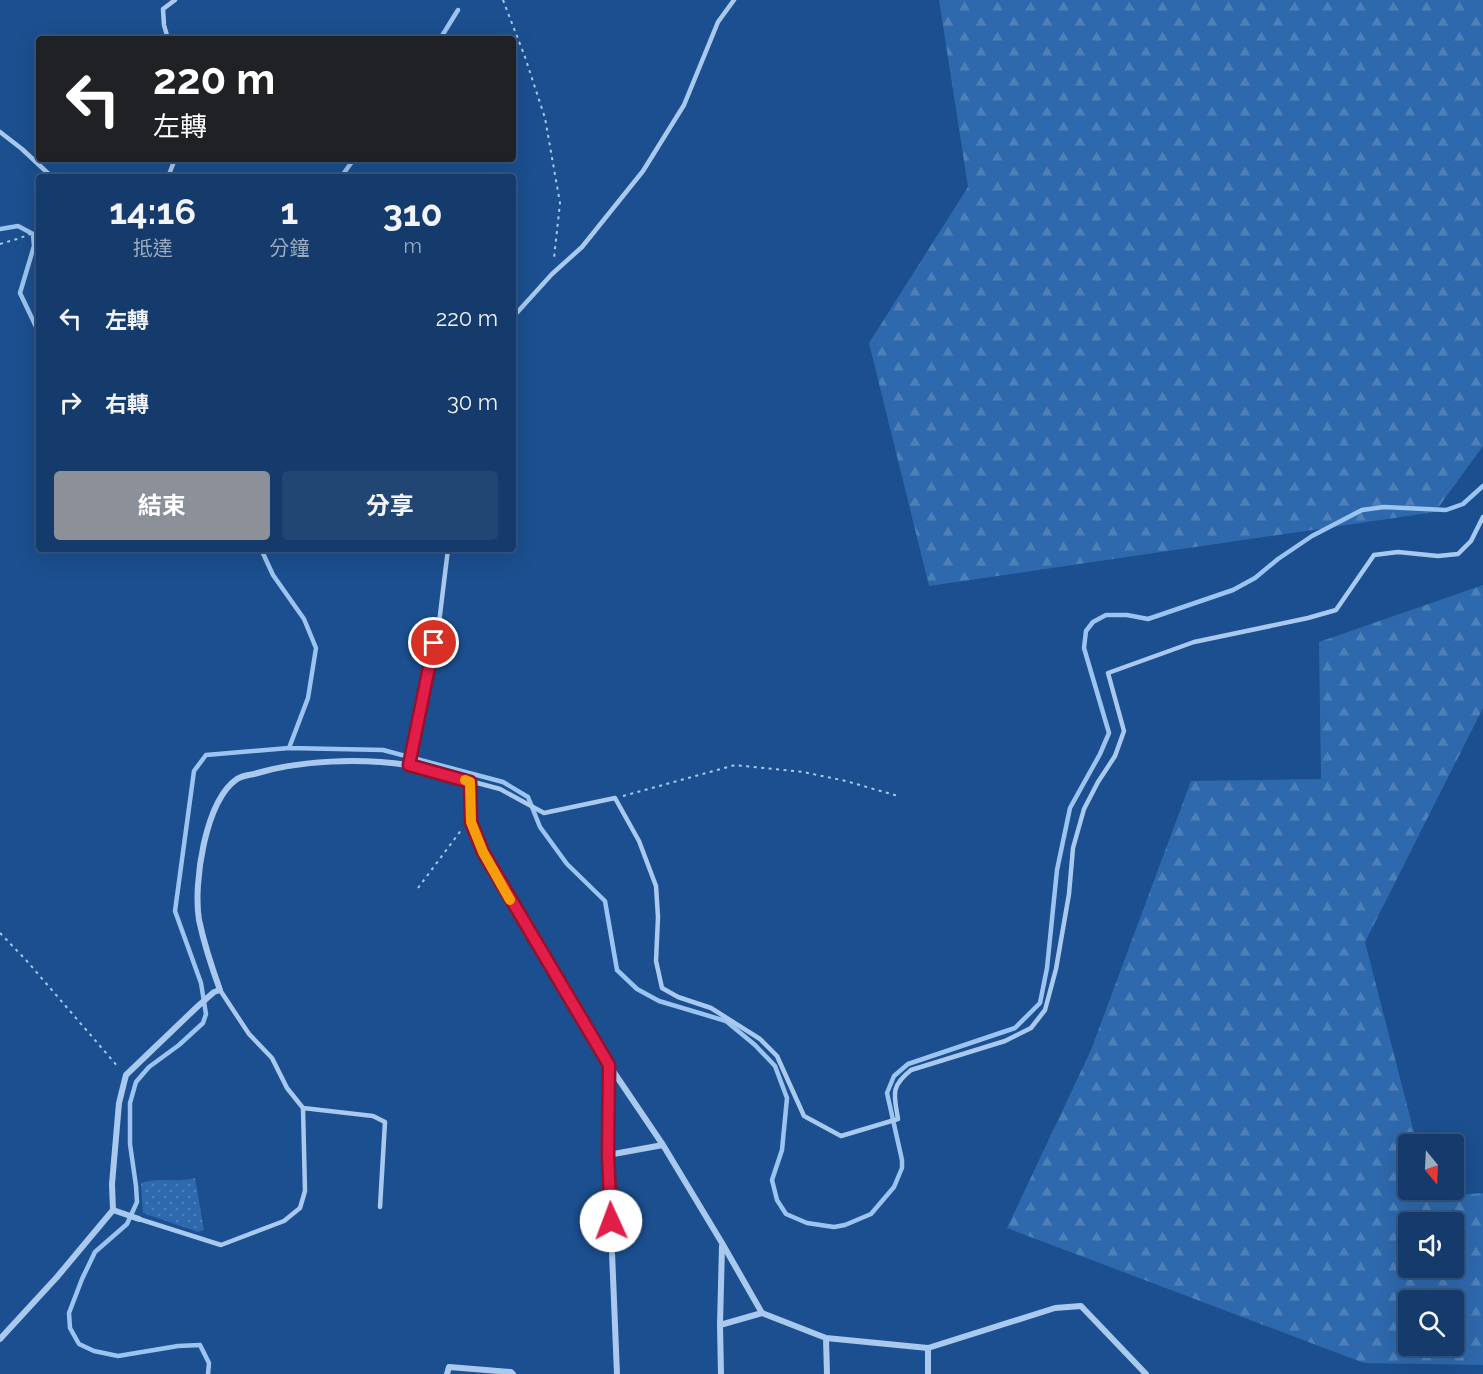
<!DOCTYPE html>
<html lang="zh-TW">
<meta charset="utf-8">
<style>
:root{--surface:#143b6b;--page:#214673;--text:#f1f3f6;--muted:#9dadc1;--line:#33557e;--accent:#8c9099}
body{margin:0;font-family:Raleway,"Noto Sans TC",sans-serif;background:var(--page);color:var(--text);height:100vh;display:flex;flex-direction:column;font-size:22px;white-space:nowrap}
*{box-sizing:border-box;margin:0}
p{font-size:20px;color:var(--muted)}
.icon{flex:none;width:33px;height:33px;fill:none;stroke:currentColor;stroke-width:2;stroke-linecap:round;stroke-linejoin:round}
.map{position:relative;flex:1;overflow:hidden}
.panel{position:absolute;left:36px;top:174px;width:480px;height:378px;display:flex;flex-direction:column;background:var(--surface);border-radius:6px;box-shadow:0 6px 24px #0002,0 0 0 2px var(--line)}
.panel>*{flex:none}
.hud{position:absolute;left:36px;top:36px;width:480px;height:126px;border-radius:6px;box-shadow:0 6px 24px #0002,0 0 0 2px var(--line);background:#202124;color:#fff;overflow:hidden}
.needle{width:39px;rotate:162deg}
.controls{position:absolute;left:1398px;top:1134px;display:grid;gap:12px}
.controls a{display:grid;place-items:center;width:66px;height:66px;border-radius:6px;background:var(--surface);box-shadow:0 6px 24px #0002,0 0 0 2px var(--line);font-size:30px}
.pin{position:absolute;display:grid;place-items:center;width:51px;height:51px;color:#fff;margin:-26px;border:3px solid #fff;border-radius:50%;box-shadow:0 2px 6px #0007}
.me{position:absolute;width:66px;margin:-33px;rotate:358deg;stroke-linejoin:round;filter:drop-shadow(0 0 4px #0008)}
.turn{display:flex;align-items:center;gap:21px;height:126px;padding:0 18px;font-size:27px}
.turn .icon{width:78px;height:78px;stroke-width:2.5}
.turn b{display:block;font-size:42px;line-height:51px}
.eta{display:flex;justify-content:space-evenly;align-items:center;height:102px;text-align:center}
.eta b{font-size:36px;font-weight:700;line-height:42px}
.primary-button{display:flex;gap:12px;margin-top:auto;padding:12px 18px}
.primary-button a{flex:1;height:69px;border-radius:6px;background:var(--accent);color:#fff;font-size:24px;font-weight:700;line-height:69px;text-align:center}
.primary-button a+a{background:var(--page);color:var(--text)}
ul{padding:0;list-style:none}
li{display:flex;align-items:center;gap:18px;height:84px;padding:0 18px}
li div{flex:1}
li b{display:block;font-size:22px}
li em{font-style:normal}
.map>svg:first-child{display:block}
.forest{fill:url(#forest-firs);fill-rule:evenodd}
.garden{fill:url(#garden-dots)}
.lines{fill:none;stroke-linecap:round;stroke-linejoin:round}
.stream{stroke:#9cc4f0;stroke-width:4.5}
.path{stroke:#a9c9ee;stroke-width:2;stroke-dasharray:3 4.5;stroke-linecap:butt}
.service{stroke:#a9c9ee;stroke-width:4.5}
.minor{stroke:#a9c9ee;stroke-width:6}
.route-casing{stroke:#92132f;stroke-width:15}
.route{stroke:#e11d48;stroke-width:10}
.slow{stroke:#f59e0b;stroke-width:10}
</style>
<div class="map">
<svg width="1483" height="1374" viewBox="0 0 1483 1374">
<defs>
<pattern id="forest-firs" width="22" height="20" patternUnits="userSpaceOnUse" patternTransform="scale(1.5)"><rect width="22" height="20" fill="#2e69ad"/><path d="M5 1l3.5 6h-7zM16 11l3.5 6h-7z" fill="#4d80b9"/></pattern>
<pattern id="garden-dots" width="8" height="8" patternUnits="userSpaceOnUse" patternTransform="scale(1.5)"><rect width="8" height="8" fill="#2e69ad"/><path d="M2 2h.1M6 6h.1" fill="none" stroke="#4d80b9" stroke-width="1.8" stroke-linecap="round"/></pattern>
</defs>
<rect width="100%" height="100%" fill="#1b4f8f"/>
<path class="forest" d="M 939,0 L 1483,0 L 1483,446 L 1435,512 L 929,586 L 869,343 L 968,187 Z
M 1483,585 L 1483,708 L 1365,942 L 1417,1144 L 1408,1144 L 1408,1190 L 1428,1190 L 1430,1197 L 1483,1193 L 1483,1365 L 1364,1363 L 1007,1228 L 1091,1050 L 1191,781 L 1321,779 L 1319,642 ZM 1408,1222 L 1454,1222 L 1454,1268 L 1408,1268 ZM 1408,1300 L 1454,1300 L 1454,1346 L 1408,1346 Z"/>
<path class="garden" d="M 195,1178 L 204,1230 L 198,1232 L 143,1213 L 141,1183 C 159,1177 175,1183 195,1178 Z"/>
<g class="lines">
<path class="stream" d="M 440,39 L 458,10
M 341,177 L 354,159
M 0,229 L 18,226 L 33,234 L 34,246 L 20,293 L 39,333
M 261,549 L 273,575 L 304,619 L 316,648 L 308,698 L 289,748
M 208,1374 L 209,1363 L 200,1345 L 178,1346 L 118,1356 L 94,1351 L 79,1344 L 70,1328 L 69,1313 L 82,1279 L 95,1252 L 127,1224 L 137,1202 L 136,1186 L 130,1144 L 130,1103 L 136,1082 L 149,1067 L 179,1045 L 203,1023 L 206,1014 L 201,983 L 175,911 L 194,771 L 206,755 L 289,748 L 383,750 L 503,782 L 528,797 L 540,827 L 567,864 L 605,901 L 617,970 L 637,989 L 659,1001 L 726,1021 L 755,1045 L 775,1066 L 787,1098 L 782,1150 L 772,1180 L 777,1200 L 786,1214 L 807,1223 L 834,1227 L 845,1225 L 871,1214 L 894,1187 L 902,1168 L 902,1160 L 887,1093 L 894,1076 L 908,1064 L 1015,1028 L 1040,1003 L 1047,968 L 1057,870 L 1070,808 L 1100,754 L 1109,733 L 1084,648 L 1086,631 L 1093,622 L 1106,615 L 1127,615 L 1148,619 L 1233,590 L 1255,578 L 1278,559 L 1312,536 L 1362,510 L 1384,507 L 1446,510 L 1463,504 L 1483,486"/>
<path class="path" d="M 503,0 L 525,57 L 545,118 L 560,203 L 554,258
M 0,244 L 17,239 L 39,231
M 623,796 L 735,765 L 803,772 L 846,781 L 898,796
M 418,888 L 462,829
M 0,933 L 26,960 L 119,1068"/>
<path class="service" d="M 168,39 L 164,25 L 163,9 L 175,0
M 0,132 L 22,149 L 52,177
M 168,177 L 175,159
M 513,317 L 552,274 L 582,247 L 643,171 L 684,105 L 718,22 L 734,0
M 409,765 L 439,623 L 448,549
M 470,781 L 500,789 L 544,813 L 615,798 L 639,841 L 656,886 L 658,917 L 656,961 L 662,988 L 678,997 L 711,1008 L 760,1039 L 777,1056 L 804,1116 L 841,1136 L 898,1119 C 894,1094 890,1087 911,1070 L 1005,1041 L 1031,1028 L 1045,1010 L 1056,969 L 1069,894 L 1073,848 L 1084,809 L 1098,782 L 1115,756 L 1124,731 L 1108,673 L 1194,642 L 1308,618 L 1336,610 L 1374,555 L 1398,552 L 1438,556 L 1458,554 L 1471,541 L 1483,517
M 220,990 L 249,1034 L 272,1058 L 287,1088 L 303,1108 L 373,1116 L 385,1122 L 380,1207
M 139,1219 L 221,1245 L 284,1221 L 300,1208 L 305,1191 L 303,1108"/>
<path class="minor" d="M 609,1065 L 608,1155 L 617,1374
M 608,1155 L 663,1145
M 113,1210 L 139,1219
M 720,1325 L 762,1313
M 826,1338 L 827,1374
M 0,1339 L 57,1277 L 113,1210 L 112,1184 L 119,1103 L 126,1075 L 198,1006 L 214,992 L 220,990 C 212,968 204,943 199,920 C 193,884 205,801 237,779 C 241,776 249,775 254,774 C 301,760 360,758 408,765 C 429,768 450,776 470,781 L 471,822 L 483,852 L 609,1065 L 663,1145 L 722,1243 L 762,1313 L 826,1338 L 928,1348 L 1055,1308 L 1081,1306 L 1146,1374
M 447,1374 L 449,1367 L 511,1372 L 513,1374
M 721,1374 L 720,1325 L 722,1246
M 928,1374 L 928,1348"/>
</g>
<g class="lines">
<g class="route-casing">
<path id="route" d="M 434,643 L 409,765 L 470,782 L 471,822 L 483,852 L 609,1065 L 608,1155 L 611,1221"/>
</g>
<use href="#route" class="route"/>
<path class="slow" d="M 465,780 L 470,782 L 471,822 L 483,852 L 510,900"/>
</g>
</svg>
<div class="controls">
<a><svg class="needle" viewBox="-14 -14 28 28"><path d="M0-13l5 13h-10z" fill="#e53935"/><path d="M0 13l5-13h-10z" fill="#9dadc1"/></svg></a>
<a><svg class="icon" aria-label="sound" viewBox="0 0 24 24"><path d="M4 9h4l5-4v14l-5-4H4zM17 9q2 3 0 6"/></svg></a>
<a><svg class="icon" aria-label="search" viewBox="0 0 24 24"><circle cx="10" cy="10" r="6"/><path d="M15 15l6 6"/></svg></a>
</div>
<div class="pin" style="left:434px;top:643px;background:#d93025"><svg class="icon" aria-label="arrive" viewBox="0 0 24 24"><path d="M6 21V4h12l-3 4 3 4H6"/></svg></div>
<svg class="me" style="left:611px;top:1221px" viewBox="-20 -20 40 40"><circle r="19" fill="#fff"/><path d="M0-13L10 11 0 6-10 11z" fill="#e11d48"/></svg>
<div class="hud">
<div class="turn"><svg class="icon" aria-label="left" viewBox="0 0 24 24"><path d="M17 20v-9H6M10 6l-5 5 5 5"/></svg><div><b>220 m</b>左轉</div></div>
</div>
<section class="panel">
<div class="eta">
<div><b>14:16</b><p>抵達</p></div>
<div><b>1</b><p>分鐘</p></div>
<div><b>310</b><p>m</p></div>
</div>
<ul>
<li><svg class="icon" aria-label="left" viewBox="0 0 24 24"><path d="M17 20v-9H6M10 6l-5 5 5 5"/></svg><div><b>左轉</b></div><em>220 m</em></li>
<li><svg class="icon" aria-label="right" viewBox="0 0 24 24"><path d="M7 20v-9h11M14 6l5 5-5 5"/></svg><div><b>右轉</b></div><em>30 m</em></li>
</ul>
<div class="primary-button"><a>結束</a><a>分享</a></div>
</section>
</div>
